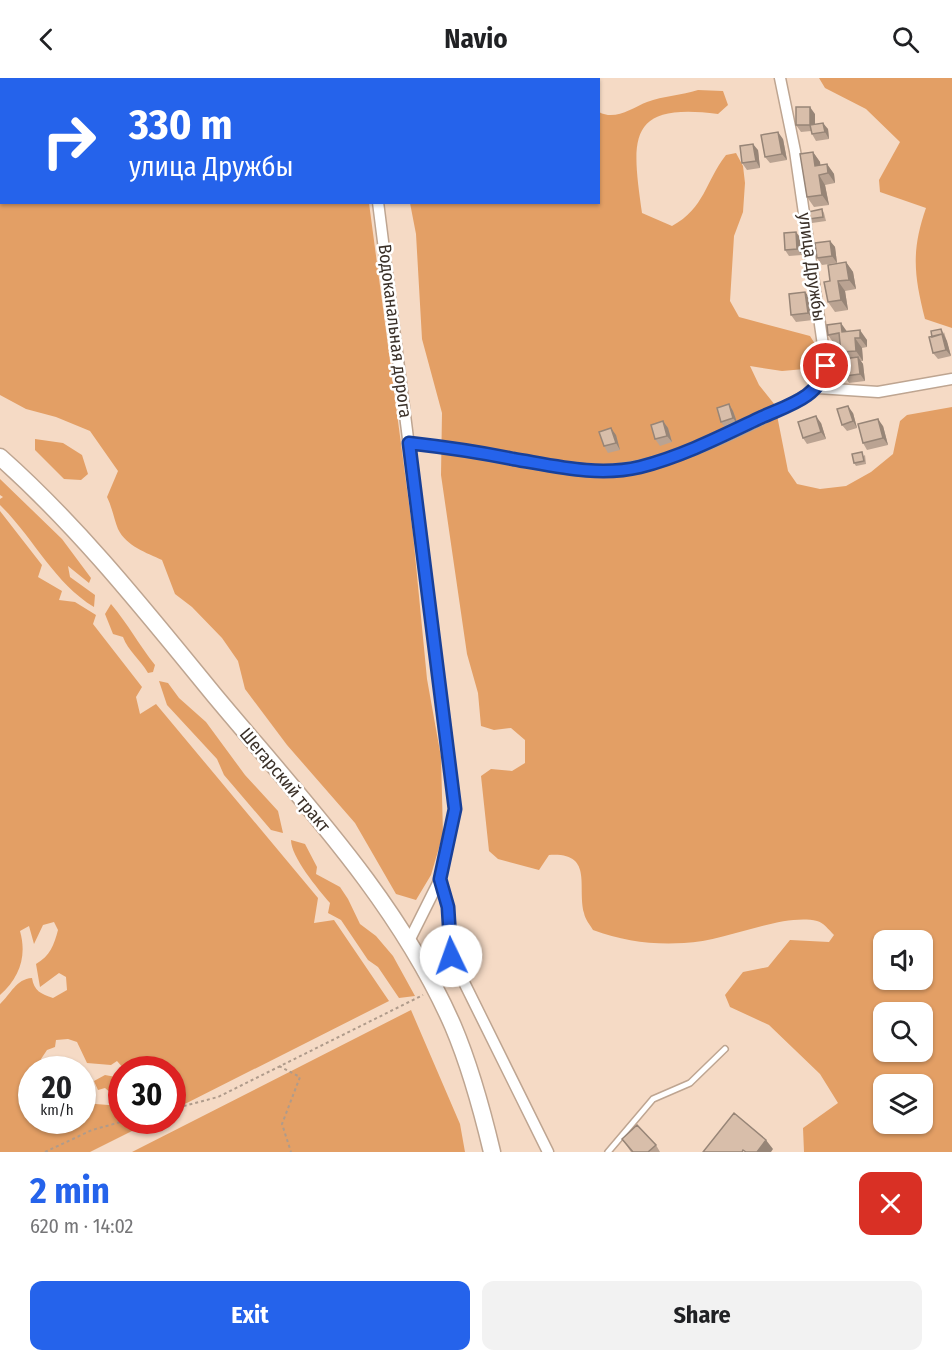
<!DOCTYPE html>
<meta charset="utf-8">
<style>
:root{--surface:#fff;--page:#f2f2f2;--text:#202124;--muted:#757577;--accent:#2563eb}
body{margin:0;font-family:"Fira Sans Condensed",sans-serif;background:var(--page);color:var(--text);height:100vh;display:flex;flex-direction:column;font-size:22px;white-space:nowrap}
*{box-sizing:border-box;margin:0}
p{font-size:20px;color:var(--muted)}
.icon{flex:none;width:33px;height:33px;fill:none;stroke:currentColor;stroke-width:2;stroke-linecap:round;stroke-linejoin:round}
.map{position:relative;height:1074px;overflow:hidden}
.sheet{display:flex;flex-direction:column;background:var(--surface);flex:1}
.sheet>*{flex:none}
.guide{position:absolute;left:0px;top:0px;width:600px;height:126px;box-shadow:0 2px 4px #0004;background:#2563eb;color:#fff;overflow:hidden}
.buttons{position:absolute;left:873px;top:852px;display:grid;gap:12px}
.buttons a{display:grid;place-items:center;width:60px;height:60px;border-radius:12px;background:var(--surface);box-shadow:0 2px 4px #0004;font-size:30px}
.speed{position:absolute;left:18px;top:978px;display:flex;gap:12px;font-size:30px;font-weight:700;text-align:center}
.speed>*{display:grid;place-content:center;width:78px;height:78px;border-radius:50%;background:var(--surface);box-shadow:0 2px 4px #0004;line-height:1}
.speed small{font-size:15px;font-weight:400}
.speed .limit{border:9px solid #d22;background:#fff;color:#111}
.pin{position:absolute;display:grid;place-items:center;width:51px;height:51px;color:#fff;margin:-26px;border:3px solid #fff;border-radius:50%;box-shadow:0 2px 6px #0007}
.me{position:absolute;width:66px;margin:-33px;rotate:357deg;stroke-linejoin:round;filter:drop-shadow(0 0 4px #0008)}
.turn{display:flex;align-items:center;gap:21px;height:126px;padding:0 30px;font-size:27px}
.turn .icon{width:78px;height:78px;stroke-width:2.5}
.turn b{display:block;font-size:42px;line-height:51px}
.round{display:grid;place-items:center;flex:none;width:63px;height:63px;border-radius:12px;background:var(--page)}
.headline{display:flex;align-items:center;justify-content:space-between;height:102px;padding:0 30px}
h1{font-size:36px;font-weight:700;line-height:45px;color:var(--accent)}
.action{display:flex;gap:12px;margin-top:auto;padding:12px 30px}
.action a{flex:1;height:69px;border-radius:12px;background:var(--accent);color:#fff;font-size:24px;font-weight:700;line-height:69px;text-align:center}
.action a+a{background:var(--page);color:var(--text)}
header{display:flex;justify-content:space-between;align-items:center;height:78px;padding:0 30px;background:var(--surface);font-size:27px;font-weight:700}
.map>svg:first-child{display:block}
.green{fill:#e39f65;fill-rule:evenodd}
.lines{fill:none;stroke-linecap:round;stroke-linejoin:round}
.lane-casing{stroke:#bea591;stroke-width:8}
.street-casing{stroke:#bea591;stroke-width:13}
.primary-casing{stroke:#bea591;stroke-width:19}
.path{stroke:#af9b8b;stroke-width:2;stroke-dasharray:3 3;stroke-linecap:butt}
.lane{stroke:#fff;stroke-width:5}
.street{stroke:#fff;stroke-width:10}
.primary{stroke:#fff;stroke-width:16}
.wall{fill:#baa392}
.shaded-wall{fill:#978577}
.building{fill:#d8beaa;stroke:#978577;stroke-width:1.5}
.route-casing{stroke:#184099;stroke-width:15}
.route{stroke:#2563eb;stroke-width:10}
.labels{text-anchor:middle;stroke-width:5;stroke-linejoin:round;paint-order:stroke}
.street-label{font-size:18px;fill:#3b3129;stroke:#fff}
</style>
<header><svg class="icon" aria-label="back" viewBox="0 0 24 24"><path d="M15 5l-7 7 7 7"/></svg>Navio<svg class="icon" aria-label="search" viewBox="0 0 24 24"><circle cx="10" cy="10" r="6"/><path d="M15 15l6 6"/></svg></header>
<div class="map">
<svg width="952" height="1074" viewBox="0 0 952 1074">
<rect width="100%" height="100%" fill="#f5dac5"/>
<path class="green" d="M 0,0 L 353,0 L 2,2 L 2,124 L 369,125 L 413,456 L 427,601 L 441,679 L 443,756 L 431,797 L 416,822 L 396,816 L 355,745 L 287,667 L 245,611 L 238,583 L 222,560 L 192,529 L 175,516 L 162,482 C 147,475 126,468 118,451 C 114,441 112,429 107,419 L 118,393 L 90,353 L 56,339 L 26,331 L 0,317 Z
M 819,0 L 952,0 L 952,250 L 925,241 C 914,197 911,173 926,130 L 880,114 L 879,102 L 900,64 L 866,31 L 825,10 Z
M 698,12 L 723,13 L 728,27 L 718,36 C 625,24 632,62 642,135 L 672,148 C 705,130 705,104 726,77 L 736,75 L 743,88 L 745,105 L 743,134 L 734,158 L 730,223 L 739,239 L 810,258 L 822,277 L 816,290 L 782,293 L 750,288 L 759,307 L 775,327 L 788,393 L 797,406 L 820,411 L 846,408 L 871,394 L 893,376 L 900,343 L 907,337 L 952,329 L 952,1074 L 804,1074 L 803,1050 L 838,1025 L 820,996 L 769,947 L 730,929 L 725,917 L 743,894 L 768,889 L 790,862 L 829,864 L 834,857 C 829,852 823,844 817,843 C 781,835 725,864 684,865 C 652,867 623,863 593,852 C 590,847 585,841 584,835 C 577,808 594,774 549,777 L 539,792 L 498,781 L 489,773 L 481,698 L 491,691 L 512,693 L 525,685 L 525,662 L 511,650 L 494,652 L 481,648 L 478,615 L 467,576 L 441,397 L 442,335 L 422,261 L 416,156 L 410,125 L 598,124 L 599,34 C 615,43 632,30 647,24 C 663,18 682,17 698,12 ZM 884,862 L 922,862 L 922,902 L 884,902 ZM 884,934 L 922,934 L 922,974 L 884,974 ZM 884,1006 L 922,1006 L 922,1046 L 884,1046 Z
M 35,361 L 63,365 L 82,377 L 88,396 L 81,402 L 64,401 L 35,372 Z
M 0,401 L 62,461 L 91,500 L 89,505 L 68,488 L 70,499 L 95,517 L 94,529 C 54,505 33,459 0,427 L 0,421 L 3,419 L 0,417 Z
M 0,433 L 42,487 L 38,499 L 62,513 L 59,522 L 75,524 L 96,537 L 93,546 L 142,609 L 136,619 L 140,636 L 156,626 L 318,820 L 314,845 L 334,842 L 389,923 L 173,1032 L 172,992 L 124,991 L 117,983 L 111,987 L 87,985 L 77,964 L 68,961 L 56,962 L 55,969 L 47,972 L 41,981 L 49,984 L 53,991 L 32,992 L 32,1042 L 82,1042 L 83,1025 L 121,1028 L 118,1021 L 105,1010 L 98,1012 L 94,1003 L 105,997 L 121,1000 L 122,1042 L 152,1043 L 90,1074 L 0,1074 L 0,926 C 11,916 16,901 32,900 C 34,913 41,916 53,920 L 67,912 L 66,899 L 59,895 L 40,909 L 36,886 C 50,878 54,867 58,852 L 54,844 L 43,847 L 34,866 L 29,848 L 20,853 C 27,878 20,899 0,917 Z
M 111,526 C 128,546 139,567 155,587 L 153,594 L 148,595 C 140,581 128,573 123,559 L 113,556 L 105,536 Z
M 159,603 L 168,605 L 179,620 L 206,644 L 245,697 L 278,733 L 283,755 L 271,752 L 224,697 L 217,681 L 167,627 Z
M 291,762 L 305,766 L 317,789 L 316,796 L 340,809 L 348,821 L 360,846 L 376,858 L 393,878 L 415,918 L 399,920 L 378,889 L 368,882 L 341,842 L 328,835 L 330,825 C 318,811 291,779 291,762 Z
M 411,932 L 460,1046 L 465,1074 L 132,1074 Z"/>
<g class="lines">
<g class="lane-casing">
<path id="lane" d="M 608,1074 L 653,1021 L 690,1005 L 725,971"/>
</g>
<g class="street-casing">
<path id="street" d="M 361,0 L 361,2
M 394,2 L 396,0
M 378,124 L 455,731 L 440,801 L 448,829 L 451,878 L 548,1074
M 818,310 L 878,314 L 952,301
M 409,365 C 465,371 520,385 576,392 C 653,401 753,348 818,310 L 826,288 L 795,73 L 780,0
M 408,865 L 440,801"/>
</g>
<g class="primary-casing">
<path id="primary" d="M 0,379 C 80,450 147,535 215,618 C 301,721 399,824 453,948 C 470,988 482,1032 492,1074"/>
</g>
<path class="path" d="M 279,988 L 300,999 L 282,1046 L 291,1074
M 172,1031 L 218,1019 L 423,917
M 45,1074 L 92,1052 L 128,1042"/>
<use href="#lane" class="lane"/>
<use href="#street" class="street"/>
<use href="#primary" class="primary"/>
</g>
<path class="wall" d="M 815,36 L 815,46 L 828,51 L 829,61 L 816,63 L 812,56 L 811,53 L 801,54 L 796,47 Z
M 783,61 L 787,82 L 770,85 L 765,79 Z
M 758,72 L 760,90 L 747,92 L 742,85 Z
M 813,74 L 820,84 L 820,87 L 827,86 L 834,96 L 835,105 L 825,107 L 829,127 L 814,129 L 807,119 Z
M 822,131 L 824,135 L 826,143 L 812,145 L 809,141 Z
M 796,154 L 801,161 L 802,177 L 789,178 L 785,172 Z
M 830,163 L 835,169 L 837,185 L 822,187 L 817,180 Z
M 846,184 L 853,194 L 856,211 L 845,213 L 848,232 L 835,234 L 828,224 L 830,203 Z
M 805,214 L 810,220 L 813,242 L 796,244 L 791,237 Z
M 847,253 L 867,262 L 867,269 L 862,270 L 863,283 L 861,283 L 863,286 L 865,303 L 849,305 L 845,298 L 845,281 L 841,274 L 840,266 L 835,267 L 828,257 Z
M 944,254 L 951,278 L 938,281 L 933,275 Z
M 729,326 L 733,333 L 738,347 L 726,351 L 721,344 Z
M 853,335 L 857,350 L 847,353 L 842,347 Z
M 663,343 L 668,350 L 672,364 L 660,368 L 655,361 Z
M 821,345 L 826,361 L 807,366 L 803,360 Z
M 883,348 L 888,367 L 867,372 L 863,365 Z
M 616,357 L 620,372 L 608,375 L 604,368 Z
M 865,377 L 866,386 L 856,388 L 854,385 Z
M 622,1061 L 656,1067 L 660,1074 L 631,1074 Z"/>
<path class="shaded-wall" d="M 810,29 L 815,36 L 815,53 L 810,47 Z
M 823,45 L 828,51 L 829,61 L 825,54 Z
M 778,54 L 783,61 L 787,82 L 782,76 Z
M 753,66 L 758,72 L 760,90 L 756,83 Z
M 813,74 L 820,84 L 822,96 L 815,88 Z
M 827,86 L 834,96 L 835,105 L 828,95 Z
M 819,97 L 825,107 L 829,127 L 822,117 Z
M 796,154 L 801,161 L 802,177 L 797,171 Z
M 830,163 L 835,169 L 837,185 L 832,178 Z
M 846,184 L 853,194 L 856,211 L 849,202 Z
M 838,203 L 845,213 L 848,232 L 841,222 Z
M 805,214 L 810,220 L 813,242 L 808,235 Z
M 841,245 L 848,255 L 842,254 Z
M 941,251 L 947,263 L 951,278 L 946,272 Z
M 860,252 L 867,262 L 867,269 L 860,260 Z
M 855,260 L 862,270 L 863,283 L 856,273 Z
M 858,279 L 863,286 L 865,303 L 860,296 Z
M 729,326 L 733,333 L 738,347 L 733,340 Z
M 848,328 L 853,335 L 857,350 L 853,343 Z
M 816,338 L 821,345 L 826,361 L 821,354 Z
M 878,341 L 883,348 L 888,367 L 883,360 Z
M 663,343 L 668,350 L 672,364 L 667,358 Z
M 611,350 L 616,357 L 620,372 L 616,365 Z
M 766,1062 L 773,1071 L 771,1074 L 757,1074 Z"/>
<path class="building" d="M 796,29 L 810,29 L 810,47 L 796,47 Z
M 823,45 L 825,54 L 812,56 L 810,47 Z
M 778,54 L 782,76 L 765,79 L 761,57 Z
M 753,66 L 756,83 L 742,85 L 740,68 Z
M 813,74 L 815,88 L 827,86 L 828,95 L 819,97 L 822,117 L 807,119 L 800,76 Z
M 822,131 L 823,139 L 809,141 L 808,134 Z
M 796,154 L 797,171 L 785,172 L 784,155 Z
M 830,163 L 832,178 L 817,180 L 815,165 Z
M 846,184 L 849,202 L 838,203 L 841,222 L 828,224 L 824,204 L 830,203 L 828,187 Z
M 805,214 L 808,235 L 791,237 L 789,216 Z
M 841,245 L 842,254 L 860,252 L 860,260 L 855,260 L 856,273 L 841,274 L 839,255 L 828,257 L 827,247 Z
M 941,251 L 943,258 L 942,256 L 932,259 L 931,253 Z
M 942,256 L 946,272 L 933,275 L 929,259 Z
M 858,279 L 860,296 L 845,298 L 843,281 Z
M 729,326 L 733,340 L 721,344 L 717,330 Z
M 848,328 L 853,343 L 842,347 L 837,331 Z
M 816,338 L 821,354 L 803,360 L 798,344 Z
M 878,341 L 883,360 L 863,365 L 858,346 Z
M 663,343 L 667,358 L 655,361 L 651,347 Z
M 611,350 L 616,365 L 604,368 L 599,354 Z
M 862,374 L 864,383 L 854,385 L 852,376 Z
M 734,1035 L 766,1062 L 757,1074 L 746,1074 L 743,1072 L 742,1074 L 703,1074 Z
M 637,1047 L 656,1067 L 648,1074 L 633,1074 L 622,1061 Z"/>
<g class="lines">
<g class="route-casing">
<path id="route" d="M 451,878 L 448,829 L 440,801 L 455,731 L 409,365 C 444,369 479,374 513,381 C 555,388 598,399 640,389 C 683,378 722,358 762,339 C 789,327 820,319 826,288"/>
</g>
<use href="#route" class="route"/>
</g>
<g class="labels">
<g class="street-label">
<text transform="translate(812 189) rotate(82)" y="6">улица Дружбы</text>
<text transform="translate(395 253) rotate(83)" y="6">Водоканальная дорога</text>
<text transform="translate(285 702) rotate(50)" y="6">Шегарский тракт</text>
</g>
</g>
</svg>
<div class="buttons">
<a><svg class="icon" aria-label="sound" viewBox="0 0 24 24"><path d="M4 9h4l5-4v14l-5-4H4zM17 9q2 3 0 6"/></svg></a>
<a><svg class="icon" aria-label="search" viewBox="0 0 24 24"><circle cx="10" cy="10" r="6"/><path d="M15 15l6 6"/></svg></a>
<a><svg class="icon" aria-label="layers" viewBox="0 0 24 24"><path d="M12 4l9 5-9 5-9-5zM3 14l9 5 9-5"/></svg></a>
</div>
<div class="speed"><div>20<small>km/h</small></div><div class="limit">30</div></div>
<div class="pin" style="left:826px;top:288px;background:#d93025"><svg class="icon" aria-label="arrive" viewBox="0 0 24 24"><path d="M6 21V4h12l-3 4 3 4H6"/></svg></div>
<svg class="me" style="left:451px;top:878px" viewBox="-20 -20 40 40"><circle r="19" fill="#fff"/><path d="M0-13L10 11 0 6-10 11z" fill="#2563eb"/></svg>
<div class="guide">
<div class="turn"><svg class="icon" aria-label="right" viewBox="0 0 24 24"><path d="M7 20v-9h11M14 6l5 5-5 5"/></svg><div><b>330 m</b>улица Дружбы</div></div>
</div>
</div>
<section class="sheet">
<div class="headline"><div><h1>2 min</h1><p>620 m · 14:02</p></div><a class="round" style="background:#d93025;color:#fff"><svg class="icon" aria-label="close" viewBox="0 0 24 24"><path d="M6 6l12 12M18 6L6 18"/></svg></a></div>
<div class="action"><a>Exit</a><a>Share</a></div>
</section>
